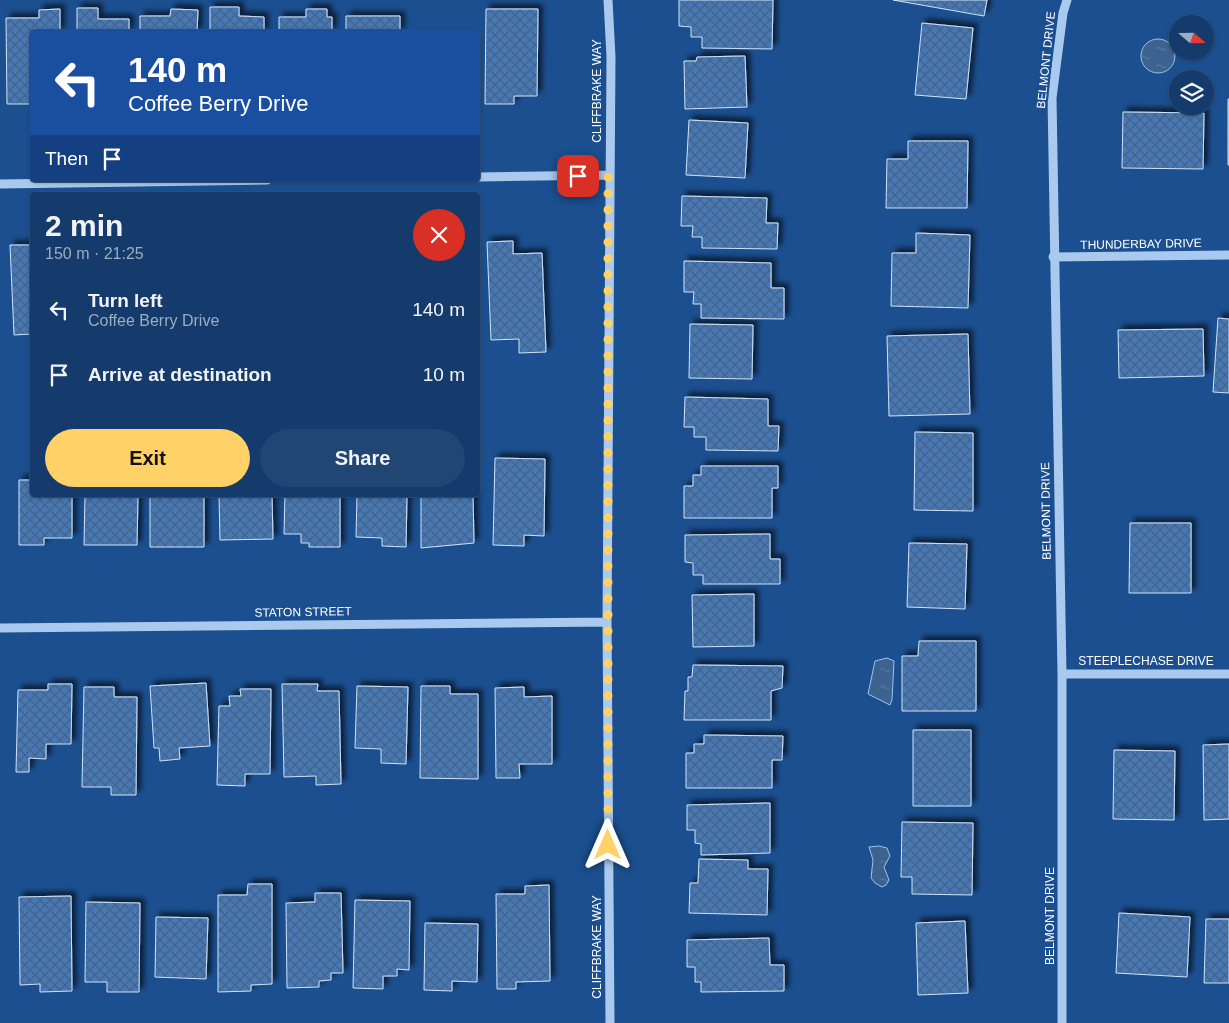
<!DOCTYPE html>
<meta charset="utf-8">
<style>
:root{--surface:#143b6b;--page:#214673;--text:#f1f3f6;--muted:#9dadc1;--line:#33557e;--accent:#ffd166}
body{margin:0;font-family:Helvetica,sans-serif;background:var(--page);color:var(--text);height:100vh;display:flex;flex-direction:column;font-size:19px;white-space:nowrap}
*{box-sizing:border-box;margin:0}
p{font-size:16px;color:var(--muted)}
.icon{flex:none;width:28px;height:28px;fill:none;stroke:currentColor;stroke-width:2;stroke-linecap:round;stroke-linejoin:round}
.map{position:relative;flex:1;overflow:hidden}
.panel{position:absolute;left:30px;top:192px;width:450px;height:305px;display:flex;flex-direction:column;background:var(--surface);border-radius:5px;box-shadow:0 1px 4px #0004,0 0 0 1px var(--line)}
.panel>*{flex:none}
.guide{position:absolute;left:30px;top:30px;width:450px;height:152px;border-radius:5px;box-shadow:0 1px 4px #0004,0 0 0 1px var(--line);background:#1a4fa0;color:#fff;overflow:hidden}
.needle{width:32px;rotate:110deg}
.buttons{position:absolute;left:1169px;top:15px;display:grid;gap:10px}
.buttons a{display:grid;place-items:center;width:45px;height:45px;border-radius:50%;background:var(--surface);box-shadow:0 1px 4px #0004,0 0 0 1px var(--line);font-size:25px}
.pin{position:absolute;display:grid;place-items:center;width:42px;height:42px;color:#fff;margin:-21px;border-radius:10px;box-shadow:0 2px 8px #0006}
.me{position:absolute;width:55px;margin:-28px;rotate:0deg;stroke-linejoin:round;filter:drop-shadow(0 0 4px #0008)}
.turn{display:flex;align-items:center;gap:18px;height:105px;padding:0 15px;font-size:22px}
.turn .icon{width:65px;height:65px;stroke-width:2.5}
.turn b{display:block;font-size:35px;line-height:42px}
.then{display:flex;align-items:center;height:48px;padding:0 15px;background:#0003;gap:10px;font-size:19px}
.round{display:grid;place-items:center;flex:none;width:52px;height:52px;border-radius:26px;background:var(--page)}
.headline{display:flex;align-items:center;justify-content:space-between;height:85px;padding:0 15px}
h1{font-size:30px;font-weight:800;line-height:38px}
.primary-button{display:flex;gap:10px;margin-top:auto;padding:10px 15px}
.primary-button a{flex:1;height:58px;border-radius:30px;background:var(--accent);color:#111;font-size:20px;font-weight:800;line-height:58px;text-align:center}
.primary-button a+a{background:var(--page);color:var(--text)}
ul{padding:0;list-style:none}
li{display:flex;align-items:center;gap:15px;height:65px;padding:0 15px}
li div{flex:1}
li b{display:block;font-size:19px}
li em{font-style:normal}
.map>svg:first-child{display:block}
.water{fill:url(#water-ripples);stroke:#9cc4f0}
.building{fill:url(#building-cross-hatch);stroke:#cfe3fa;filter:url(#shadow)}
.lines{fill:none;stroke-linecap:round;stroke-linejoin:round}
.minor{stroke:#a9c9ee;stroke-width:9}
.route{stroke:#ffd166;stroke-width:9;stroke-dasharray:0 16.2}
.labels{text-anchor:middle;stroke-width:4.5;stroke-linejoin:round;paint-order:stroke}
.street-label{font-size:12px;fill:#fff;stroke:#1b4f8f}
</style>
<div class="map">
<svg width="1229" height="1023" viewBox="0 0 1229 1023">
<defs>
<pattern id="water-ripples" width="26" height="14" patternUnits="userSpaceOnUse" patternTransform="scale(1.25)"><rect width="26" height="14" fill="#3c6290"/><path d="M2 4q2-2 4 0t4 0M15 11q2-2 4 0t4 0" fill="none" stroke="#597aa1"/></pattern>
<pattern id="building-cross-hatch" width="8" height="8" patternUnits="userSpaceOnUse" patternTransform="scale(1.25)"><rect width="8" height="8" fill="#4478b7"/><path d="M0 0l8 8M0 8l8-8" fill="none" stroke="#486282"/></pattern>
<filter id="shadow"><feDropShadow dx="4.5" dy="-4.5" stdDeviation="2.5" flood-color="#0009"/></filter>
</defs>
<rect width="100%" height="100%" fill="#1b4f8f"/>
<path class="water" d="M1141 56a17 17 0 1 1 34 0a17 17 0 1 1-34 0Z
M 887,658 L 894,661 L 892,700 L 890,705 L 868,694 L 875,661 Z
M 879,846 L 887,848 L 890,856 L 884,867 L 889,880 L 886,885 L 882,887 L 875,883 L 871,878 L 873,860 L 869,847 Z"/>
<path class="building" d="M 679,0 L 773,0 L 772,49 L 702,48 L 702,37 L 691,37 L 691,27 L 679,26 Z
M 893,0 L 987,0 L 984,16 Z
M 210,7 L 239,7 L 239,16 L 264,17 L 264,32 L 210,32 Z
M 77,8 L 98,8 L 98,19 L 129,19 L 129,32 L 77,32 Z
M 60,9 L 60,32 L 32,32 L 32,104 L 7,104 L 6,18 L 39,18 L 39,10 Z
M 171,9 L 198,10 L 197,32 L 140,32 L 140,16 L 170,16 Z
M 306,9 L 327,9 L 327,17 L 332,17 L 332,32 L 279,32 L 279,17 L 306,17 Z
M 486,9 L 538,9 L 537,96 L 514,96 L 514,104 L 485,104 Z
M 346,16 L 400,16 L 400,32 L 346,32 Z
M 922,23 L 973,28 L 966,99 L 915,95 Z
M 745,56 L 747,107 L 685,109 L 684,61 L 696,61 L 697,57 Z
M 1228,99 L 1229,99 L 1229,165 L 1228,165 Z
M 1123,112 L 1204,113 L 1203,169 L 1122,168 Z
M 689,120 L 748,123 L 745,178 L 686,175 Z
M 908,141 L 968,141 L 967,208 L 886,208 L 887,159 L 908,159 Z
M 682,196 L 767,198 L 766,223 L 778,223 L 777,249 L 702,248 L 702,237 L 692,237 L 693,226 L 681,226 Z
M 916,233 L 970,235 L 968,308 L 891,306 L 892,253 L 916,253 Z
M 513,241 L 513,254 L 542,253 L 546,352 L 519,353 L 519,339 L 491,340 L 487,242 Z
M 10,245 L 32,245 L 32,334 L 14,335 Z
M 684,261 L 771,263 L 771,288 L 784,288 L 784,319 L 701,318 L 701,304 L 693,304 L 694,292 L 684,292 Z
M 1218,318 L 1229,319 L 1229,393 L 1213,392 Z
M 690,324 L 753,325 L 752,379 L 689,378 Z
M 1203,329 L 1204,376 L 1119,378 L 1118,330 Z
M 968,334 L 970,414 L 889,416 L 887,336 Z
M 685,397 L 768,399 L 768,426 L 779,426 L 778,451 L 706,450 L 706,437 L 694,437 L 694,427 L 684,427 Z
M 915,432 L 973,433 L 973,511 L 914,510 Z
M 495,458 L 545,459 L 544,536 L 524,535 L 524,546 L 493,545 Z
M 701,466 L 778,466 L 778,488 L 772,488 L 772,518 L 684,518 L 684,486 L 693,486 L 693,475 L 701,475 Z
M 19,480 L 32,480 L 32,495 L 72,495 L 72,538 L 44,538 L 44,545 L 19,545 Z
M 85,495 L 138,495 L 137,545 L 84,545 Z
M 150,495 L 204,495 L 204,547 L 150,547 Z
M 219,495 L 272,495 L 273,539 L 220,540 Z
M 285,495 L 340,495 L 340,547 L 309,547 L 309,543 L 301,543 L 301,534 L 284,534 Z
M 357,495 L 407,495 L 406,547 L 382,546 L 382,538 L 356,537 Z
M 421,495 L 473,495 L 474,543 L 421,548 Z
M 1130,523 L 1191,523 L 1191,593 L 1129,593 Z
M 770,534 L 770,559 L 780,559 L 780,584 L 703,584 L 703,575 L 693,575 L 693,563 L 685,562 L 685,535 Z
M 909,543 L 967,544 L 965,609 L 907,607 Z
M 754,594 L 754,646 L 693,647 L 692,595 Z
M 919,641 L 976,641 L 976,711 L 902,711 L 902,656 L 918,656 Z
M 693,665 L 783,666 L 782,688 L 771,691 L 771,720 L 684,720 L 685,691 L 688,691 L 688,677 L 692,677 Z
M 206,683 L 210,746 L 179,748 L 180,759 L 160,761 L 159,748 L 154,748 L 150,686 Z
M 48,684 L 72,684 L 71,744 L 46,744 L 46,759 L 29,758 L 29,772 L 16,772 L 18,690 L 48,690 Z
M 282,684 L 318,684 L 317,691 L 339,691 L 341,784 L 316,785 L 316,776 L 284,777 Z
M 357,686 L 408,687 L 406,764 L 381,763 L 381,749 L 355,748 Z
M 421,686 L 450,686 L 450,694 L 478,694 L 478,779 L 420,778 Z
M 84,687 L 114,687 L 114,697 L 137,697 L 136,795 L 111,795 L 111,787 L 82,787 Z
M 524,687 L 524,697 L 552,696 L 552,764 L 519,764 L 520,778 L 496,778 L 495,688 Z
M 240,689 L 271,689 L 270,774 L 245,774 L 245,786 L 217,785 L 219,706 L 230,706 L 229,696 L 241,696 Z
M 913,730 L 971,730 L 971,806 L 913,806 Z
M 704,735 L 783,736 L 782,760 L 772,760 L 772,788 L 686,788 L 686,753 L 694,753 L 694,744 L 704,744 Z
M 1229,744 L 1229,819 L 1204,820 L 1203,745 Z
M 1114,750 L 1175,751 L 1174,820 L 1113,819 Z
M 770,803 L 770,853 L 701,855 L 701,844 L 695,843 L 695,830 L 687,830 L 687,805 Z
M 902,822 L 973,823 L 972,895 L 912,894 L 912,877 L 901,877 Z
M 699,859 L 748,860 L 748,869 L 768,869 L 767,915 L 689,913 L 690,883 L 698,883 Z
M 248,884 L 272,884 L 272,984 L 251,985 L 251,991 L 218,992 L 218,895 L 247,895 Z
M 549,885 L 550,981 L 516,982 L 516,989 L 497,989 L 496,894 L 525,894 L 525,886 Z
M 315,893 L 341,893 L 343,973 L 331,973 L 331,980 L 319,981 L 319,987 L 287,988 L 286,903 L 315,902 Z
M 71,896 L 72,991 L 40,992 L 40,984 L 20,985 L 19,897 Z
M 355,900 L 410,901 L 409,970 L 397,969 L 397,976 L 383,976 L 383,989 L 353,988 Z
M 86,902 L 140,903 L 139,992 L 107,992 L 107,982 L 85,982 Z
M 1119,913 L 1190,917 L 1187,977 L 1116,973 Z
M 156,917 L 208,918 L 206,979 L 155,977 Z
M 1206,919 L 1229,919 L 1229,983 L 1204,983 Z
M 965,921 L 968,993 L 918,995 L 916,923 Z
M 425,923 L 478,924 L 477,982 L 452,981 L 452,991 L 424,990 Z
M 769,938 L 770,965 L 784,965 L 784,991 L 701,992 L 701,982 L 695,982 L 695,967 L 687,967 L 687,940 Z"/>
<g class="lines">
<path class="minor" d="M 608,0 L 611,57 L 607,622 L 610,1023
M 478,177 L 608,175
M 0,184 L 267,180
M 1053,257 L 1229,255
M 0,628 L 607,622
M 1062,674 L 1229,674
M 1062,1023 L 1062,674 L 1052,98 L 1063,13 L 1067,0"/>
</g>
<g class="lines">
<path class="route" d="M 578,176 L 608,175 L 608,845"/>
</g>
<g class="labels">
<g class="street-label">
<text transform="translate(1046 60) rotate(-84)" y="4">BELMONT DRIVE</text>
<text transform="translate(597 91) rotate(-90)" y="4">CLIFFBRAKE WAY</text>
<text transform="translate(1141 244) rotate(-1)" y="4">THUNDERBAY DRIVE</text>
<text transform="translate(1046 511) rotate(-91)" y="4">BELMONT DRIVE</text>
<text transform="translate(303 612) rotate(-1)" y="4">STATON STREET</text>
<text x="1146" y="665">STEEPLECHASE DRIVE</text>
<text transform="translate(1050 916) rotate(-90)" y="4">BELMONT DRIVE</text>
<text transform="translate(597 947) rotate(-90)" y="4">CLIFFBRAKE WAY</text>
</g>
</g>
</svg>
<div class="buttons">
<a><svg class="needle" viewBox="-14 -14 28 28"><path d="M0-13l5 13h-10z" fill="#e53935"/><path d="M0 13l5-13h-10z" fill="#9dadc1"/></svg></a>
<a><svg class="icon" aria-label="layers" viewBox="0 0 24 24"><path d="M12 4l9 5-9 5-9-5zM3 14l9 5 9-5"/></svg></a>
</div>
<div class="pin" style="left:578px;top:176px;background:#d93025"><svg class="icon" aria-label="arrive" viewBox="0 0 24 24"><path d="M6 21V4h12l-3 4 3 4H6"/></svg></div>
<svg class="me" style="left:608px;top:845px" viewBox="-20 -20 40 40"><path d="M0-17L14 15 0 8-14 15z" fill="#ffd166" stroke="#fff" stroke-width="4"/></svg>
<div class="guide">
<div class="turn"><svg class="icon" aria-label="left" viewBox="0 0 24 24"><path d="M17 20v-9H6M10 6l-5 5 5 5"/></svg><div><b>140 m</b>Coffee Berry Drive</div></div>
<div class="then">Then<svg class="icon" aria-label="arrive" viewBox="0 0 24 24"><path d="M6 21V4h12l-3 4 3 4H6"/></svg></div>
</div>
<section class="panel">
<div class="headline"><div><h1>2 min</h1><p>150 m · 21:25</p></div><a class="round" style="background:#d93025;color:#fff"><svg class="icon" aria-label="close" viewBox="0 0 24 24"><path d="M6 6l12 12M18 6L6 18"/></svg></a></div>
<ul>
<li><svg class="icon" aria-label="left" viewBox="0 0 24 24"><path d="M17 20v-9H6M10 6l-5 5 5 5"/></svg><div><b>Turn left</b><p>Coffee Berry Drive</p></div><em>140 m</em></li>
<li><svg class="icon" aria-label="arrive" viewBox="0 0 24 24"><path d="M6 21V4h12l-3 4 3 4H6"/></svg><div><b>Arrive at destination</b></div><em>10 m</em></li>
</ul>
<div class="primary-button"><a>Exit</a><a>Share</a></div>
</section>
</div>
